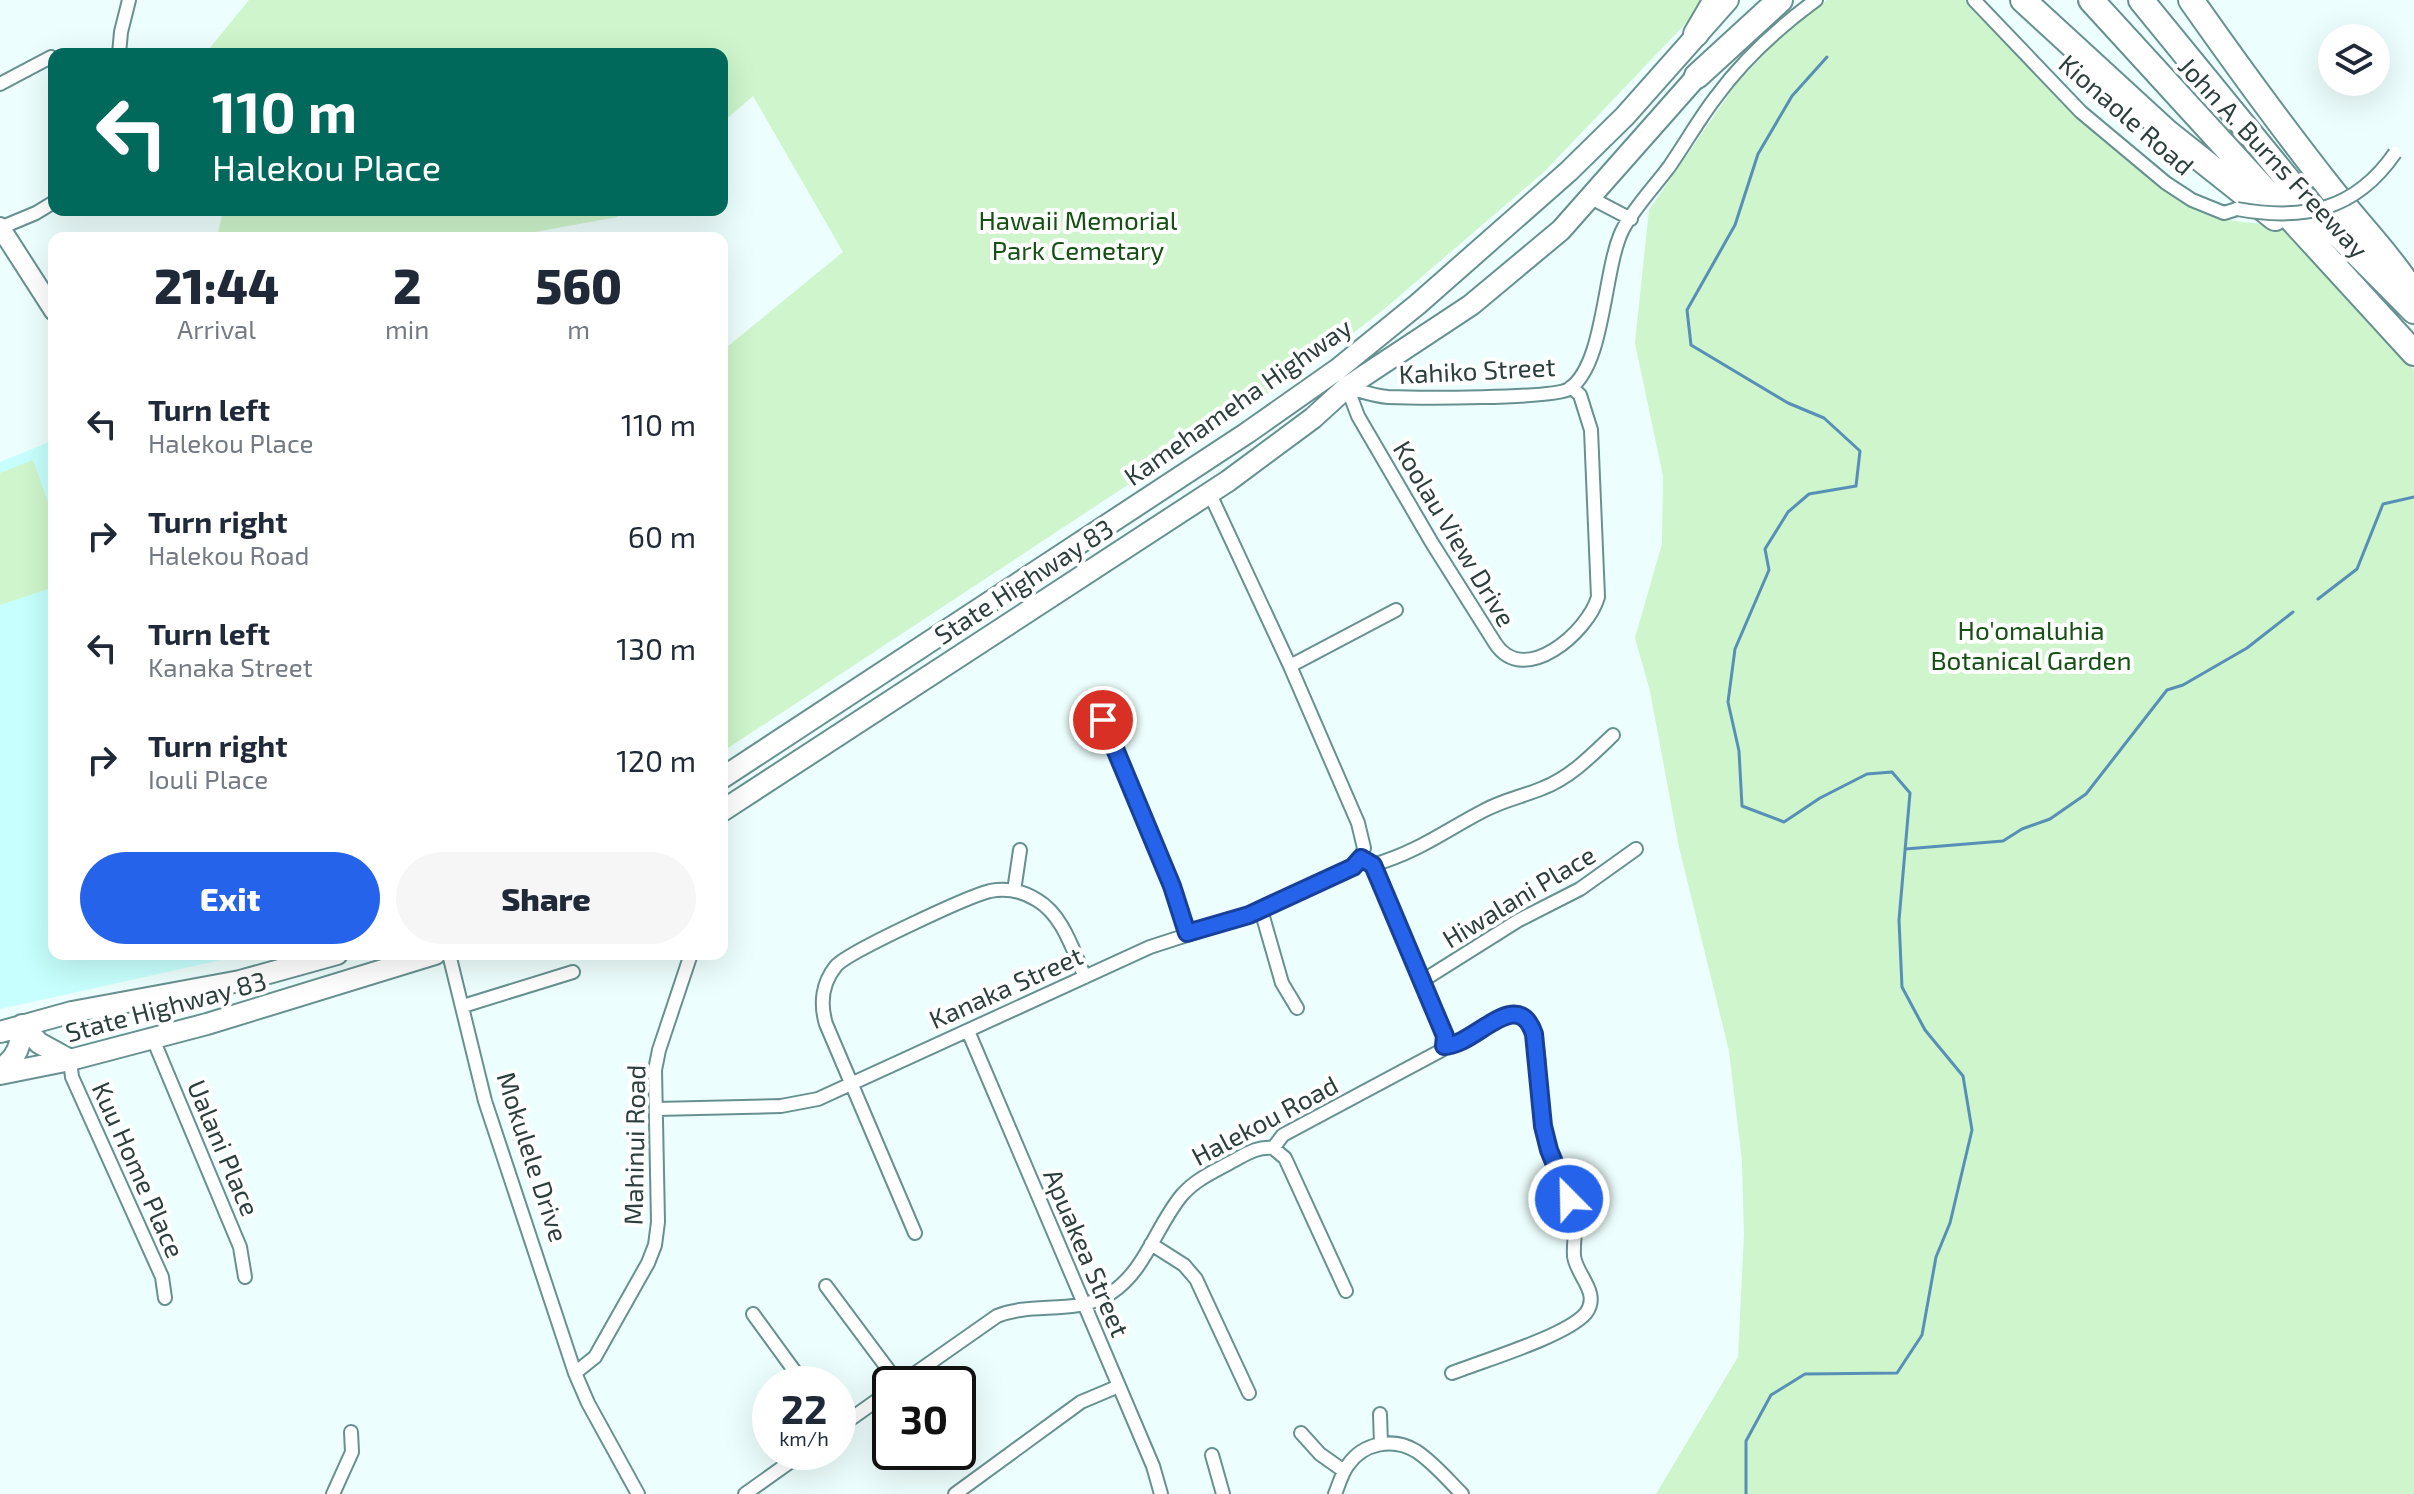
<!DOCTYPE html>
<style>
:root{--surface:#fff;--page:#f6f6f7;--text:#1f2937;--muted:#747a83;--accent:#2563eb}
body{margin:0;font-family:"Exo 2",sans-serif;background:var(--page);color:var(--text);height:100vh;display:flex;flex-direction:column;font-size:30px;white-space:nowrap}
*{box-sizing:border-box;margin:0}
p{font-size:26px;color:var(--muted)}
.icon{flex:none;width:44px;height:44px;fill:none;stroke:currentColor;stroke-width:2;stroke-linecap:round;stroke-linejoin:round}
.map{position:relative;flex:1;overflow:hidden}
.side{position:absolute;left:48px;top:232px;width:680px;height:728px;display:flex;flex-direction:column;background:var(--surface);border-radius:16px;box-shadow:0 8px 32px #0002}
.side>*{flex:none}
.banner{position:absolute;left:48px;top:48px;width:680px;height:168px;border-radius:16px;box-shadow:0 8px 32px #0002;background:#00695c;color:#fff;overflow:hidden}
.fabs{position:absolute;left:2318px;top:24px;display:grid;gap:16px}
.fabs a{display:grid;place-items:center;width:72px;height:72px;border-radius:50%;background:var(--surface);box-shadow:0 8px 32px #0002;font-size:40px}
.speed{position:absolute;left:752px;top:1366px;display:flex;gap:16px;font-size:40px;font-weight:700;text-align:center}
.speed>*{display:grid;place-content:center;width:104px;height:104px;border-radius:50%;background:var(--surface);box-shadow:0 8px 32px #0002;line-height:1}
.speed small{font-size:20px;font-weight:400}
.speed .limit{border:4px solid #111;border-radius:12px;background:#fff;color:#111}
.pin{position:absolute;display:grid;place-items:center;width:68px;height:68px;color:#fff;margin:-34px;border:4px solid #fff;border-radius:50%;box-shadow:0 2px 8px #0007}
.me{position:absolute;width:88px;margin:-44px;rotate:337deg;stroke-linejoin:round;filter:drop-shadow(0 0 6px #0008)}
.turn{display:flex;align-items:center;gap:28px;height:168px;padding:0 32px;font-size:36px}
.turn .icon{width:104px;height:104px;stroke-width:2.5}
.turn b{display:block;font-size:56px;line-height:68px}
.eta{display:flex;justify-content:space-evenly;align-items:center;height:136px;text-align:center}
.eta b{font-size:48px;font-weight:800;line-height:56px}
.button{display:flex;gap:16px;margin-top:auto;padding:16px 32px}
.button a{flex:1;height:92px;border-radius:48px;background:var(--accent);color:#fff;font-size:32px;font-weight:800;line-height:92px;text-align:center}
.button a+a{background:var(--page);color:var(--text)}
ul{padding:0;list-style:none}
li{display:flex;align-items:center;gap:24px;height:112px;padding:0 32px}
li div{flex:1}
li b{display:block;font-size:30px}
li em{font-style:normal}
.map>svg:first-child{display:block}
.built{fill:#c6fffd}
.green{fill:#cef5cb}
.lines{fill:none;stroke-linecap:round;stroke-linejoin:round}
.stream{stroke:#588fb7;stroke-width:3}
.street-casing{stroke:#679190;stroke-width:16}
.secondary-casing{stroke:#679190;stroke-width:22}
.primary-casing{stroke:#679190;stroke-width:24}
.highway-casing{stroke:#679190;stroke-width:28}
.street{stroke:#fff;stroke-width:12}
.secondary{stroke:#fff;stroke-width:18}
.primary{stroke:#fff;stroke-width:20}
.highway{stroke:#fff;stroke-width:24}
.street-bridge-casing{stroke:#679190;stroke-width:16;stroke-linecap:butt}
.street-bridge{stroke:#fff;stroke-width:12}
.route-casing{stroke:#184099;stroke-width:20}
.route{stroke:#2563eb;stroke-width:14}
.labels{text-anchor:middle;stroke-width:8;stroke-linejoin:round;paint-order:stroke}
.street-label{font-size:26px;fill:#2c3e3d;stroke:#fff}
.park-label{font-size:26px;fill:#155113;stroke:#fff}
</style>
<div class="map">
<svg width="2414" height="1494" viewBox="0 0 2414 1494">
<rect width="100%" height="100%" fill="#ecfefd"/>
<path class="built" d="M 54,440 L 54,954 L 248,954 L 0,1009 L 0,462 Z"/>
<path class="green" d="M 249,0 L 1708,0 L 1545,171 L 1383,310 L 1322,357 L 722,752 L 722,351 L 843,252 L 753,96 L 722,123 L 722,54 L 205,54 Z
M 1827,0 L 1965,0 L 2077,116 L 2193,206 L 2234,221 L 2281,226 L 2372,328 L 2414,370 L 2414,1494 L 1656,1494 L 1738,1357 L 1744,1234 L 1742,1161 L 1729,1051 L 1679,847 L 1650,691 L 1635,638 L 1662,544 L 1663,476 L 1635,343 L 1649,210 L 1736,84 L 1782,36 Z
M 223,210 L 625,210 L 617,217 L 502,238 L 217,238 Z
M 33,460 L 54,519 L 54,587 L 0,605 L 0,473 Z"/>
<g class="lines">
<path class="stream" d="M 2318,599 L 2357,569 L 2383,504 L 2414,497
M 1905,849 L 2003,841 L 2022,829 L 2050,819 L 2086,794 L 2167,690 L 2183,685 L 2247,648 L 2293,612
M 1746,1494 L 1746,1441 L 1771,1395 L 1805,1374 L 1897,1373 L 1922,1335 L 1936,1257 L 1950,1223 L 1972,1130 L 1963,1076 L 1925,1030 L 1902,987 L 1899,920 L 1910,793 L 1892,772 L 1867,774 L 1820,798 L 1784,822 L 1742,806 L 1739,751 L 1728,702 L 1735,649 L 1769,570 L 1765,549 L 1788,512 L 1809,494 L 1856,486 L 1860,451 L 1824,418 L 1788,403 L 1691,345 L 1687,310 L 1735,225 L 1758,154 L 1792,96 L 1827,57"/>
<g class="street-casing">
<path id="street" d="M 1974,0 L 2081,112 L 2166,183 L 2192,200 L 2224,213 L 2237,209
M 119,54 L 121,32 L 129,0
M 0,84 L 51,57
M 1589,197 L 1631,219
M 0,228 L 36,213 L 54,202
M 1347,387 C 1360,391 1374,396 1388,397 C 1414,398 1553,399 1569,389 C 1605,365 1603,271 1622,231 C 1632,210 1655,186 1669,167 C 1685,144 1699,119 1716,97 C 1743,60 1779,27 1816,0
M 1347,387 L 1358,416 L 1432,543 L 1495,643 C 1524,688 1588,632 1598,597 L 1591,430 L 1580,395 L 1571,387
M 1209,492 L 1290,666 L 1358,823 L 1364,848 L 1361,858
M 1290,666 L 1396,610
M 1103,720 L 1172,886 L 1187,933
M 1373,865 C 1420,851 1444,831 1485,810 C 1504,800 1524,796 1543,788 C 1571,777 1592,755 1613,735
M 1014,891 L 1020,850
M 1261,910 L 1282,983 L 1297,1008
M 449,954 L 485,1101 L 575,1373
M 1422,981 L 1519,920 L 1580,889 L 1636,849
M 463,1006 L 573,972
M 968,1031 L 1153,1466 L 1161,1494
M 153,1039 L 240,1247 L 245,1277
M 1444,1046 C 1475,1045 1507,991 1532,1028 C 1543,1058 1537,1095 1543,1126 C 1549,1157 1567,1183 1574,1213 C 1577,1228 1573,1241 1574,1256 C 1576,1275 1601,1293 1586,1313 C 1567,1336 1482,1361 1452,1373
M 70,1060 L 72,1077 L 162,1277 L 165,1298
M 656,1109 L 781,1106 L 818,1099 L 1150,947 L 1249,915 L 1353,867 L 1361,858
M 1273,1148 L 1285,1158 L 1346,1291
M 915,1233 L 826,1024 C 820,1004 822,983 836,966 C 848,952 969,896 990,891 C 1006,888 1023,891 1037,900 C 1063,915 1073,951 1085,977
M 1151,1244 L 1184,1265 L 1196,1279 L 1249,1393
M 826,1286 L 899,1384
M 753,1314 L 804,1384
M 900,1384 L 997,1316 C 1034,1301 1075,1316 1111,1293 C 1146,1270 1156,1226 1182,1195 C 1196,1179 1215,1171 1233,1161 C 1246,1154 1258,1146 1273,1148 L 1283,1135 L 1442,1050 L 1445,1036 L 1373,865 L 1361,858
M 1380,1414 L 1381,1444
M 838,1428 L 890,1391
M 1301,1433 L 1320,1454 L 1344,1471
M 1212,1455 L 1223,1494
M 333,1494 L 352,1452 L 351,1432
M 638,1494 L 588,1403 L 575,1373 L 595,1357 L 648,1263 L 655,1245 L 658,1222 L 655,1070 L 659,1050 L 691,954
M 745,1494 L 804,1452
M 955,1494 L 1081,1402 L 1119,1386
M 1335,1494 C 1339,1484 1342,1473 1348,1465 C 1363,1443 1393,1437 1416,1451 C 1433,1462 1448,1480 1462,1494"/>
</g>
<g class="secondary-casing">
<path id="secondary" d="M 0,227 L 54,311"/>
</g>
<g class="primary-casing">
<path id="primary" d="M 722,778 L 1247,433 L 1338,369 L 1418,304 L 1569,171 L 1625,116 L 1728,0
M 722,811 L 1228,481 L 1313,418 L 1347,387 L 1471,305 L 1561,230 L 1706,66
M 22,1025 L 39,1043 L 70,1060
M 0,1032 L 72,1012 L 240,981 L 337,954
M 0,1069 C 18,1058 21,1044 22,1025
M 0,1074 L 70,1060 L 207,1024 L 435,954"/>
</g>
<g class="highway-casing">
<path id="highway" d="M 2023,0 L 2168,133 L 2275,218
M 2091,0 L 2414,353
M 2141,0 L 2306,202 L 2414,311
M 2191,0 C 2236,64 2282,127 2330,188 C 2358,224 2390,256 2414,294
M 1696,34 L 1716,0
M 1697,76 L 1780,0"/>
</g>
<use href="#street" class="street"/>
<use href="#secondary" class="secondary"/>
<use href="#primary" class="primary"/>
<use href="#highway" class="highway"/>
<g class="street-bridge-casing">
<path id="street-bridge" d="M 2237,209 C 2303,221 2355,211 2395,153"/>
</g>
<use href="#street-bridge" class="street-bridge"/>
</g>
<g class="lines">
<g class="route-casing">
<path id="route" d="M 1103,720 L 1172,886 L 1187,933 L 1249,915 L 1353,867 L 1361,858 L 1373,865 L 1445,1036 L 1444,1046 C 1475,1046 1517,984 1534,1034 L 1543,1126 L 1549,1150 L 1569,1199"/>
</g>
<use href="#route" class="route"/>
</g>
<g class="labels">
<g class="street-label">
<text transform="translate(2126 115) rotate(41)" y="9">Kionaole Road</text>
<text transform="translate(2273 158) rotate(47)" y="9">John A. Burns Freeway</text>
<text transform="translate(1477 371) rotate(-3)" y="9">Kahiko Street</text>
<text transform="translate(1238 402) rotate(-35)" y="9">Kamehameha Highway</text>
<text transform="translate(1454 534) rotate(59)" y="9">Koolau View Drive</text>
<text transform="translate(1024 582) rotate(-33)" y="9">State Highway 83</text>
<text transform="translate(1519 897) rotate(-31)" y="9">Hiwalani Place</text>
<text transform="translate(1006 988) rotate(-24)" y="9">Kanaka Street</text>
<text transform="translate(166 1007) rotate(-15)" y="9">State Highway 83</text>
<text transform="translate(1265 1121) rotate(-28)" y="9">Halekou Road</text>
<text transform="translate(635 1145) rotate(-89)" y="9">Mahinui Road</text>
<text transform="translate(223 1148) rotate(67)" y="9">Ualani Place</text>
<text transform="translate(532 1157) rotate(72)" y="9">Mokulele Drive</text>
<text transform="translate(138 1170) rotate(66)" y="9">Kuu Home Place</text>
<text transform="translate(1086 1253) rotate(67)" y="9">Apuakea Street</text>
</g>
<g class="park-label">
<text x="1078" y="230">Hawaii Memorial<tspan x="1078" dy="30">Park Cemetary</tspan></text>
<text x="2031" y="640">Ho'omaluhia<tspan x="2031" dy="30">Botanical Garden</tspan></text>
</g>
</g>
</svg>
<div class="fabs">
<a><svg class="icon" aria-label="layers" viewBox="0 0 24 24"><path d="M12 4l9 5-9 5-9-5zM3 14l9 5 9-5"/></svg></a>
</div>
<div class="speed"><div>22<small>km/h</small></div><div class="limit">30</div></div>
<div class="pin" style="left:1103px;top:720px;background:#d93025"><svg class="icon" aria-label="arrive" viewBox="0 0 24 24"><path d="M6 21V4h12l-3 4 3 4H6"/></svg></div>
<svg class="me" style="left:1569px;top:1199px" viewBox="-20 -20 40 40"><circle r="17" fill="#2563eb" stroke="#fff" stroke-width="3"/><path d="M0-11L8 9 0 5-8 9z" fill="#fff"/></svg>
<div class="banner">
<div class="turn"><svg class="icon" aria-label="left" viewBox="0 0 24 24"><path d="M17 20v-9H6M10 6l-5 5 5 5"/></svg><div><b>110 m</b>Halekou Place</div></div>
</div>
<section class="side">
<div class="eta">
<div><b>21:44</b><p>Arrival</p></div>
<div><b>2</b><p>min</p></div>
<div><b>560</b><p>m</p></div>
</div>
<ul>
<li><svg class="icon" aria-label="left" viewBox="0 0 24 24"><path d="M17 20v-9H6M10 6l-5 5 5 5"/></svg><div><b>Turn left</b><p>Halekou Place</p></div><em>110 m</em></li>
<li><svg class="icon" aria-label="right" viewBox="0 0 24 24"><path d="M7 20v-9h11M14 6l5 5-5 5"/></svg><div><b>Turn right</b><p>Halekou Road</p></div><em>60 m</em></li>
<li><svg class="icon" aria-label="left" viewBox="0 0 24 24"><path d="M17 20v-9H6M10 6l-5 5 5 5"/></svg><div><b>Turn left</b><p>Kanaka Street</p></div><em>130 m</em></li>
<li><svg class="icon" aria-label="right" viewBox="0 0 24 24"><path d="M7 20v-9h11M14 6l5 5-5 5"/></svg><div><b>Turn right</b><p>Iouli Place</p></div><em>120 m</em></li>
</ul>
<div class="button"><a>Exit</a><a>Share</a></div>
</section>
</div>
